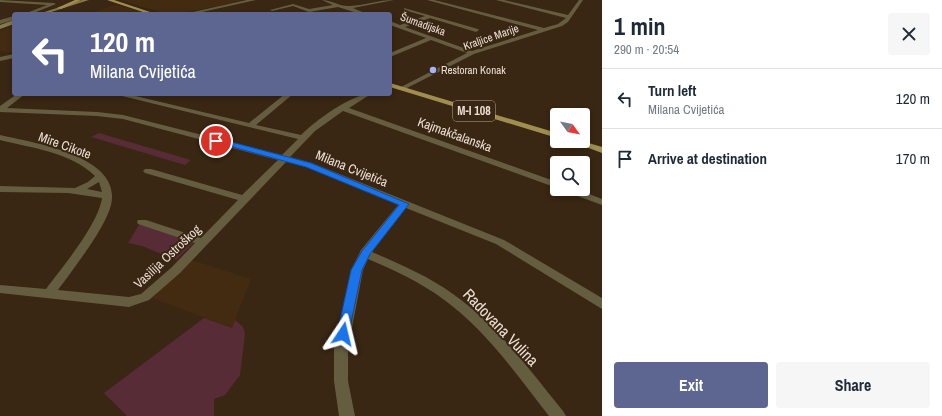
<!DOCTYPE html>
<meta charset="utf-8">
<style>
:root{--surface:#fff;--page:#f6f6f7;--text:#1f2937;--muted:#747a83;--line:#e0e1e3;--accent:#5d6690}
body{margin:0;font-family:"Archivo Narrow",sans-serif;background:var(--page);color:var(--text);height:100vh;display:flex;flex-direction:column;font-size:15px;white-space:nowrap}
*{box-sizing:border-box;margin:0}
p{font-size:13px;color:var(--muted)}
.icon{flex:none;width:22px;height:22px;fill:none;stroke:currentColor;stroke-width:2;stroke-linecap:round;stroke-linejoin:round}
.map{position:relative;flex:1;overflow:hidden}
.details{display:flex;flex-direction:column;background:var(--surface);width:340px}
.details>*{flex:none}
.banner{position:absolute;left:12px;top:12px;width:380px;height:84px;border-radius:4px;box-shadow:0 2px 6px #0003;background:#5d6690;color:#fff;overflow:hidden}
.needle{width:26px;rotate:123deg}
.tools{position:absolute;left:550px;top:108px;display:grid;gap:8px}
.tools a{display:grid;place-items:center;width:40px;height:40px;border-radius:4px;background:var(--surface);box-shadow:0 2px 6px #0003;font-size:20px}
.pin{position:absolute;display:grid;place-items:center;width:34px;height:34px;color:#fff;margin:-17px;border:2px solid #fff;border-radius:50%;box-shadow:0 1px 4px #0007}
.me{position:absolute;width:44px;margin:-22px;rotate:10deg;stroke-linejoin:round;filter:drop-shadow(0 0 3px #0008)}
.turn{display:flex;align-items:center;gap:14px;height:84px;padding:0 12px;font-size:18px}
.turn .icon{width:52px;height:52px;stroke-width:2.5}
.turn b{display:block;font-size:28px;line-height:34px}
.round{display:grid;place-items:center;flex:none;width:42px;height:42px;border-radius:4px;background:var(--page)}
.headline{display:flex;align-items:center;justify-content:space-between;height:68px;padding:0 12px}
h1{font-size:24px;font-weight:800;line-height:30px}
.button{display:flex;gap:8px;margin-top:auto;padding:8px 12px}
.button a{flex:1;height:46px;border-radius:4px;background:var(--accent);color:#fff;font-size:16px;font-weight:800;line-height:46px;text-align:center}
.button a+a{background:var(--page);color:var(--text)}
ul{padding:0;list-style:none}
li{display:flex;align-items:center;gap:12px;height:60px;padding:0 12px;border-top:1px solid var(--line)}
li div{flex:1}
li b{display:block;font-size:15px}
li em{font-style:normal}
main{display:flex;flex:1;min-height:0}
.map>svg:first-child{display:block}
.built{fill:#432b12}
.green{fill:#582c36}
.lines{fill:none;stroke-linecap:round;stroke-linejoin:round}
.street{fill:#655d40;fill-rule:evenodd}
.secondary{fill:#86794a;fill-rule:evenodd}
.primary{fill:#a08e50;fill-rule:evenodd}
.route{fill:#1a73e8;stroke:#114b97}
.poi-dot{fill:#a9b0fc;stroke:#392613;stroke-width:1.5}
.labels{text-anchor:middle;stroke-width:4;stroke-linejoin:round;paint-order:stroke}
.far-street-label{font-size:11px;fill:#ecdfd4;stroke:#392613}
.far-poi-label{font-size:11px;fill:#ecdfd4;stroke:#392613;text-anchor:start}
.shield{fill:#392613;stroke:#b6a89a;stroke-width:1}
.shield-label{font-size:12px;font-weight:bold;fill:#ecdfd4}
.street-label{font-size:13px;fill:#ecdfd4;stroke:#392613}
.near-street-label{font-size:16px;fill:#ecdfd4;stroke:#392613}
</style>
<main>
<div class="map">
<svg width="602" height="416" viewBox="0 0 602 416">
<rect width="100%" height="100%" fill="#392613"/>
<path class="built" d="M 120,0 L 244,0 L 179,14 L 167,14 Z
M 115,5 L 142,12 L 146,14 L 94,14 L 97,11 Z
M 14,26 L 14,53 L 0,51 L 0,31 Z
M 192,260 L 251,279 L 232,328 L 152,298 Z"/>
<path class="green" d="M 99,133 L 191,160 L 185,165 L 91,137 Z
M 140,223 L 197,240 L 176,260 L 142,246 L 128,243 Z
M 204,318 L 232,328 L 235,320 L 243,327 L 245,334 L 240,375 L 225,395 L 214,399 L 214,416 L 127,416 L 104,393 Z"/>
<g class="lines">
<path class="street" d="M 0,0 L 54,3 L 56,4 L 31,14 L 24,14 L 47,5 L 0,2 Z
M 247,0 L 256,0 L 193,14 L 184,14 Z
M 322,0 C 331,0 341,7 350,6 C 365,5 379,0 394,0 L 353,8 L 367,14 L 360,14 L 338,7 L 309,12 L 293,6 L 272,11 L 270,10 L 293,4 L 309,9 L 333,5 Z
M 427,0 L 434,0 L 544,28 L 558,24 L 566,18 L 496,0 L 504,0 L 568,15 L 579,0 L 583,0 L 568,22 L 562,26 L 474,54 L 403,90 L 399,90 L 399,88 L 467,53 L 431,40 L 390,57 L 390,53 L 426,38 L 390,25 L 390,21 L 400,25 L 425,16 L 404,10 L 404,8 L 478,29 L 479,30 L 476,32 L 430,18 L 405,27 L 472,51 L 538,30 Z
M 14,16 L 14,20 L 0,24 L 0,20 Z
M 14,54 L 14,58 L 0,61 L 0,57 Z
M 17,94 L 25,94 L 7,108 L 97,112 L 123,115 L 282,155 L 298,139 L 114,94 L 127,94 L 249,123 L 285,94 L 293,94 L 256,125 L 301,135 C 315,121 351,94 371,94 L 349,108 L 557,182 L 557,188 L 343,111 L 315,131 L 290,157 L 312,163 L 504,240 L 602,298 L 602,309 L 496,244 L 406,208 L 372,252 C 400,264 428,276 453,294 C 497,325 530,370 563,411 L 566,416 L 549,416 C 517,375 486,330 443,299 C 420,282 394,270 368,259 L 363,270 L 348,349 L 348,381 L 355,416 L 339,416 L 334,381 L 334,349 L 351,270 L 361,250 L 398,205 L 306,167 L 286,162 L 180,273 L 149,300 L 129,307 L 0,293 L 0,285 L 46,289 C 63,266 98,225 102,198 L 68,193 L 0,192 L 0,186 L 75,188 L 88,182 L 95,176 C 71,152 31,148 0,140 L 0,135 C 34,143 123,156 111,205 C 105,229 73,269 58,290 L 129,297 L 141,294 L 172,267 L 195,243 L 138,224 L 137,222 L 138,220 L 146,220 L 201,238 L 238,200 L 145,173 L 143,171 L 145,169 L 151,169 L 242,195 L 278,160 L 123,119 L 97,116 L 0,112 L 0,106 ZM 99,182 L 102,192 L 87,189 Z
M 562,189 L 576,189 L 602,199 L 602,205 L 564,191 Z"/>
<path class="secondary" d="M 82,0 L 89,0 L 45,14 L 38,14 Z
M 14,20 L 14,24 L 0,29 L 0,25 Z"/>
<path class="primary" d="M 75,0 L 81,0 L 61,9 L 57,8 Z
M 107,0 L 114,0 L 156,14 L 149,14 Z
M 390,83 L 557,133 L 557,138 L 390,87 Z
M 570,141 L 582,141 L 602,147 L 602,153 Z"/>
</g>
<path class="route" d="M 216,138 L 311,163 L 409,204 L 370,254 L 362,270 L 348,337 L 339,337 L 337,334 L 351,270 L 362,251 L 399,205 L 306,167 L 214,142 L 212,141 Z"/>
<circle class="poi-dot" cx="433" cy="70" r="4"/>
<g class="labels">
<g class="far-street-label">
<text transform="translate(423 24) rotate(20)" y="4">Šumadijska</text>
<text transform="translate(491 37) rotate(-19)" y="4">Kraljice Marije</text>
</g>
<g class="far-poi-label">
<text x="441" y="74">Restoran Konak</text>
</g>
<rect class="shield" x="453" y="101" width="42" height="20" rx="3"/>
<g class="shield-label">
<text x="474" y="115">M-I 108</text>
</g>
<g class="street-label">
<text transform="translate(455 134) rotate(20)" y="5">Kajmakčalanska</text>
<text transform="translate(65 145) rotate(20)" y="5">Mire Cikote</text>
<text transform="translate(352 168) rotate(22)" y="5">Milana Cvijetića</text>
<text transform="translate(167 256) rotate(-43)" y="5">Vasilija Ostroškog</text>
</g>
<g class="near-street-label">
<text transform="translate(501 327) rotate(46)" y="6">Radovana Vulina</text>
</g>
</g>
</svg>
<div class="tools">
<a><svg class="needle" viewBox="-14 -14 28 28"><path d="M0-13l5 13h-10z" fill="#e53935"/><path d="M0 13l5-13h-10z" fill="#747a83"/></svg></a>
<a><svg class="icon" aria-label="search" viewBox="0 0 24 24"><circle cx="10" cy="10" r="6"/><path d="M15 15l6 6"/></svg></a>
</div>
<div class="pin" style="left:216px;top:141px;background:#d93025"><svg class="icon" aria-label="arrive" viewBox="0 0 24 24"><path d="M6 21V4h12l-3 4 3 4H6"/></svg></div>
<svg class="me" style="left:343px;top:334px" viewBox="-20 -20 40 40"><path d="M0-17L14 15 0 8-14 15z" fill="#1a73e8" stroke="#fff" stroke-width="4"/></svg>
<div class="banner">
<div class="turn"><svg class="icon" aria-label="left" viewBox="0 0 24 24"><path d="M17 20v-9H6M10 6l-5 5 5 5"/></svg><div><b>120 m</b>Milana Cvijetića</div></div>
</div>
</div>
<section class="details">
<div class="headline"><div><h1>1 min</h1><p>290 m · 20:54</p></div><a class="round"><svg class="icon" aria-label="close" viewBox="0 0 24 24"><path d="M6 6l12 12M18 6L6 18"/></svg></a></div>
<ul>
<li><svg class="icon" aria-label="left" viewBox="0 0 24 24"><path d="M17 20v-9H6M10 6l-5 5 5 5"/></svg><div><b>Turn left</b><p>Milana Cvijetića</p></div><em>120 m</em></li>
<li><svg class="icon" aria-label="arrive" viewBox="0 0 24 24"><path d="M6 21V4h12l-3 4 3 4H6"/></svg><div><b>Arrive at destination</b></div><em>170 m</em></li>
</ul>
<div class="button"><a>Exit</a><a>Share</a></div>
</section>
</main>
